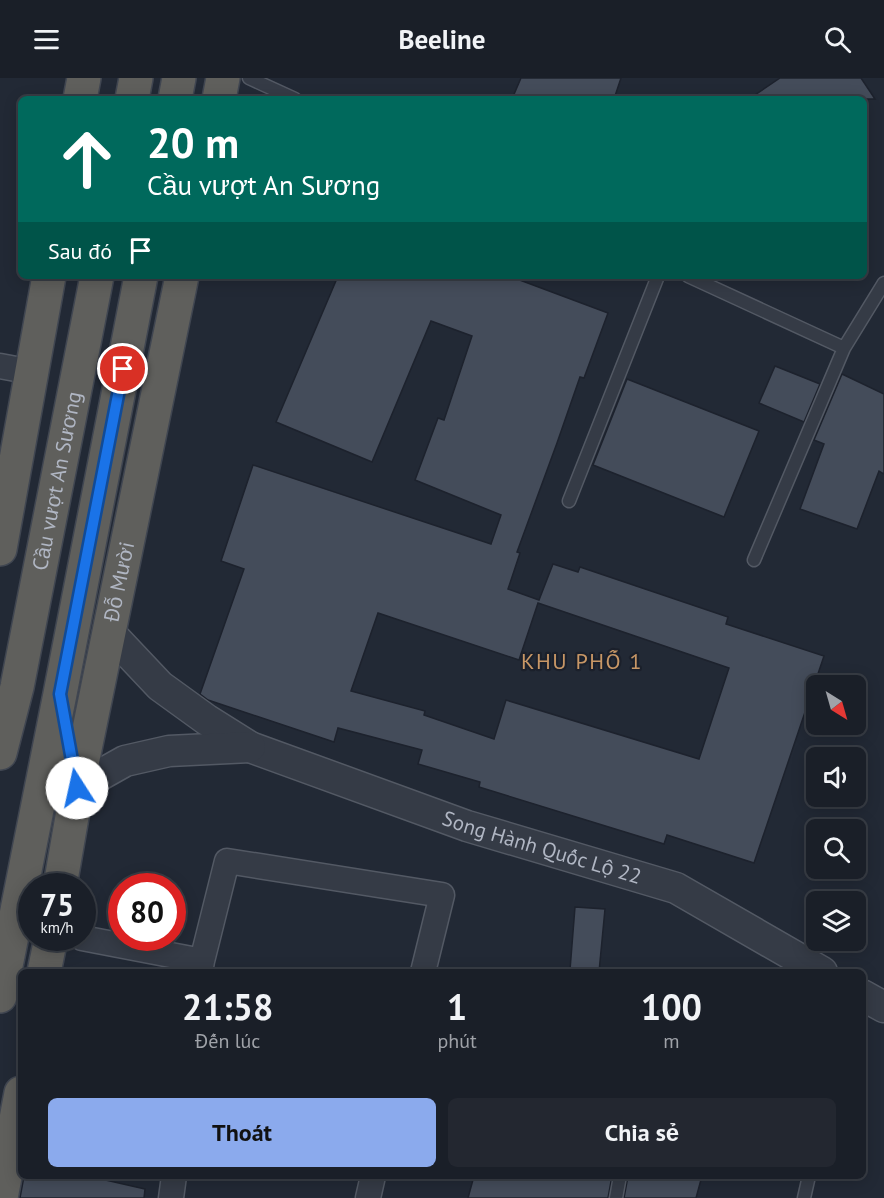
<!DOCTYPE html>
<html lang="vi">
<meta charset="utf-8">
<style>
:root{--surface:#1a1f28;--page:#232730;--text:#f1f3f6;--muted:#9fa2a8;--line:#383d45;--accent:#8baaed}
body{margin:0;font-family:"PT Sans",sans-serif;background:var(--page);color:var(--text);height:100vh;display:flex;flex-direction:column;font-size:22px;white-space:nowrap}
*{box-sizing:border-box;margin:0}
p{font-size:20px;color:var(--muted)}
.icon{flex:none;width:33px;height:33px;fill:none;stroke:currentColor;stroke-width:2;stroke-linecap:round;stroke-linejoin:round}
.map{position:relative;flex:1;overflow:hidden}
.side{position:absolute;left:18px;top:891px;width:848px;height:210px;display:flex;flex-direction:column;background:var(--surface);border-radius:9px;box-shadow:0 3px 15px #0003,0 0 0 2px var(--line)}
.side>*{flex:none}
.top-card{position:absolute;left:18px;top:18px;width:849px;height:183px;border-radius:9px;box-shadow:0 3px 15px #0003,0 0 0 2px var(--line);background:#00695c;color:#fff;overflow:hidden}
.needle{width:39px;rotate:143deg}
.fabs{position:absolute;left:806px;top:597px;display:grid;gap:12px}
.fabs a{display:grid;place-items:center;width:60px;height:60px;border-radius:9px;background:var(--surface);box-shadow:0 3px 15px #0003,0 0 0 2px var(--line);font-size:30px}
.speed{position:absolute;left:18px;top:795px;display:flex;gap:12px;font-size:30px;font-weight:700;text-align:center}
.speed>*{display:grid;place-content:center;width:78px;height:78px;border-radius:50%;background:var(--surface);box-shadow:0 3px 15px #0003,0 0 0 2px var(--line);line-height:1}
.speed small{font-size:15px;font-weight:400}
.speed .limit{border:9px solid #d22;background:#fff;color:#111}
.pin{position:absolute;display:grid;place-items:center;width:51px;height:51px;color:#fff;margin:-26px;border:3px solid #fff;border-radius:50%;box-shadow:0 2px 6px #0007}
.me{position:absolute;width:66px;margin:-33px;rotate:350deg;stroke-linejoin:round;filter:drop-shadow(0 0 4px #0008)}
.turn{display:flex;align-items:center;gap:21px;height:126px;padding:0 30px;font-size:27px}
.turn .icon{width:78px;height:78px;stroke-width:2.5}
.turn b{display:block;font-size:42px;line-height:51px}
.then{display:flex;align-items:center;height:57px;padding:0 30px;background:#0003;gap:12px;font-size:22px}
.eta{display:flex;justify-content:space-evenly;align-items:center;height:102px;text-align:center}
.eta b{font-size:36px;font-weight:700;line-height:42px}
.cta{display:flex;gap:12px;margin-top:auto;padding:12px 30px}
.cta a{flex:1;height:69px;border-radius:9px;background:var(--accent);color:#111;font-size:24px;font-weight:700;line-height:69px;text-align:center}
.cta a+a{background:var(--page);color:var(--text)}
header{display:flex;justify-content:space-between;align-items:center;height:78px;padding:0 30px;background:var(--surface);font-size:27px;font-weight:700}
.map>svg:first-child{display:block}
.building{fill:#444c5a;stroke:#1d222d;stroke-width:1.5;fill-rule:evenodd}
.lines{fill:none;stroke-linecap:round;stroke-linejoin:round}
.service-casing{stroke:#535964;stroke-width:15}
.minor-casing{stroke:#535964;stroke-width:27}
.tertiary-casing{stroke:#535964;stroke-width:33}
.trunk-casing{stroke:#404651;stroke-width:36}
.service{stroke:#353b46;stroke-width:12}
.minor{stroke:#353b46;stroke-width:24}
.tertiary{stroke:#353b46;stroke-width:30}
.trunk{stroke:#5f5f5c;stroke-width:33}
.route-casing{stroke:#114b97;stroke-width:15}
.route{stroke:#1a73e8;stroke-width:10}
.labels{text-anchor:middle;stroke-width:4.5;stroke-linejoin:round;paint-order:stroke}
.street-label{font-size:21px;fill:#b0b6c3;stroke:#1b202b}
.neighbourhood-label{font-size:22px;letter-spacing:1.5px;fill:#c89766;stroke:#1b202b}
</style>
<header><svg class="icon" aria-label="menu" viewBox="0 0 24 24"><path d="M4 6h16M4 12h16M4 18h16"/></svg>Beeline<svg class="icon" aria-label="search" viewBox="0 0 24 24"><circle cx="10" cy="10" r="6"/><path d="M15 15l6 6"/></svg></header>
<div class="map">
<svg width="884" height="1120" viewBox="0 0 884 1120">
<rect width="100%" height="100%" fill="#222935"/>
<path class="building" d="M 521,0 L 621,0 L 614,21 L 512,21 Z
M 780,0 L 861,0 L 875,21 L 749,21 Z
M 338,198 L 509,198 L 608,235 L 584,300 L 580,299 L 557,365 L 517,474 L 520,475 L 508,511 L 539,522 L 553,486 L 578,494 L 580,489 L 728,539 L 726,546 L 824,578 L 754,785 L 667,757 L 664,766 L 479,709 L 480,704 L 418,686 L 422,672 L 338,650 L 334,664 L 208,622 L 200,616 L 244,491 L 221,483 L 253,387 L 491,466 L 501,437 L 415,402 L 438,340 L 444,342 L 472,258 L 431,243 L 372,384 L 276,344 ZM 538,525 L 729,590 L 699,681 L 506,622 L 494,661 L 424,637 L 425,633 L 351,613 L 378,535 L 519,582 Z
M 775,288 L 820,306 L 804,344 L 759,325 Z
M 842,296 L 884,316 L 884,396 L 879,393 L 857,451 L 800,431 L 824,366 L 814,362 Z
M 627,301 L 759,353 L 724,439 L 593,387 Z
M 575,829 L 605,831 L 599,894 L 570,892 Z
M 24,1098 L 88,1098 L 145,1111 L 144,1120 L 20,1120 Z
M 474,1098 L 612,1098 L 608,1120 L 468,1120 Z
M 628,1098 L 702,1098 L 696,1120 L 624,1120 Z"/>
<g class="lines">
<g class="service-casing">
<path id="service" d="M 249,0 L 295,21
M 688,198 L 844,270
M 569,423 L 658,198
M 754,482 L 844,270 L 884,205
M 616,1120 L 620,1098
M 804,1120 L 809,1098"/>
</g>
<g class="minor-casing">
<path id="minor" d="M 0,288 L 32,294
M 82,860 L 202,883
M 200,894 L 202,883 L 227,783 L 442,817 L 423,894
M 171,1120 L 174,1098
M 368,1120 L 373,1098"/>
</g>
<g class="tertiary-casing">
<g id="tertiary">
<path id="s1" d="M 109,554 L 160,608 L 207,642 L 250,669 L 467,748 L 676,810 L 822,894"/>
<path d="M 77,710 L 125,683 L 169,673 L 250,669"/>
<path d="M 862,917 L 884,929"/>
</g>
</g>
<g class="trunk-casing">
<g id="trunk">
<path d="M 80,21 L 84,0"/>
<path d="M 132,21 L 136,0"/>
<path d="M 175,21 L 179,0"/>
<path d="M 219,21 L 223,0"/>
<path d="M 0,471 L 49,198"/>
<path id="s2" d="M 0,675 L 17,609 L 97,198"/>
<path id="s3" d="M 60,808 L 77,710 L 182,198"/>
<path d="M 44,894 L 51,860"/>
<path d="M 0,918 L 60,616 L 141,198"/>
<path d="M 1,1120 L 21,1015"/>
</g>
</g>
<use href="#service" class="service"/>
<use href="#minor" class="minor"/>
<use href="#tertiary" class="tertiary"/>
<use href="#trunk" class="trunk"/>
</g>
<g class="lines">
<g class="route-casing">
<path id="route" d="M 77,710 L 60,616 L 123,291"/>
</g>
<use href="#route" class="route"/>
</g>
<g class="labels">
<g class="street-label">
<text dy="7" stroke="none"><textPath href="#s2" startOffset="278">Cầu vượt An Sương</textPath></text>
<text dy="7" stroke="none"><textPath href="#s3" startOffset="310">Đỗ Mười</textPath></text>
<text dy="7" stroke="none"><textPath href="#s1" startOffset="492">Song Hành Quốc Lộ 22</textPath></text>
</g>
<g class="neighbourhood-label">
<text x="582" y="591">KHU PHỐ 1</text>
</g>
</g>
</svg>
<div class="fabs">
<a><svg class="needle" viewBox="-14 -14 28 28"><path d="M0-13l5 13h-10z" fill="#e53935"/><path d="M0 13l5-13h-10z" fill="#9fa2a8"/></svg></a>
<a><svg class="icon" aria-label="sound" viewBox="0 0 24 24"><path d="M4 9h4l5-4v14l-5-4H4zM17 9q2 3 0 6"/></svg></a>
<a><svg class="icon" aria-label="search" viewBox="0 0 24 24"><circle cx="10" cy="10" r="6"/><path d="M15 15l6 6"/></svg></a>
<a><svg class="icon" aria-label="layers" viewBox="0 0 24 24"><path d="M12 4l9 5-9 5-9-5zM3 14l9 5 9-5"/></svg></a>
</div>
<div class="speed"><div>75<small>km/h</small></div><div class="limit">80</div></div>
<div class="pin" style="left:123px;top:291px;background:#d93025"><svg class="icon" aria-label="arrive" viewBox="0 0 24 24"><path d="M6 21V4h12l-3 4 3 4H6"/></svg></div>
<svg class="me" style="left:77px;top:710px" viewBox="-20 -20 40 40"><circle r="19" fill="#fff"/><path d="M0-13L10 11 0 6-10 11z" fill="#1a73e8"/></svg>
<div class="top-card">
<div class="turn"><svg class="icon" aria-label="ahead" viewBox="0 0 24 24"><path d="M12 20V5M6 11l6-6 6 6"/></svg><div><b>20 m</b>Cầu vượt An Sương</div></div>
<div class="then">Sau đó<svg class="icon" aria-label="arrive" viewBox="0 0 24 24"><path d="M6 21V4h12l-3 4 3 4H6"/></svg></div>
</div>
<section class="side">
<div class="eta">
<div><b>21:58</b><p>Đến lúc</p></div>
<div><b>1</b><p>phút</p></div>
<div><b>100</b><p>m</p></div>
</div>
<div class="cta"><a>Thoát</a><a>Chia sẻ</a></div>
</section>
</div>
